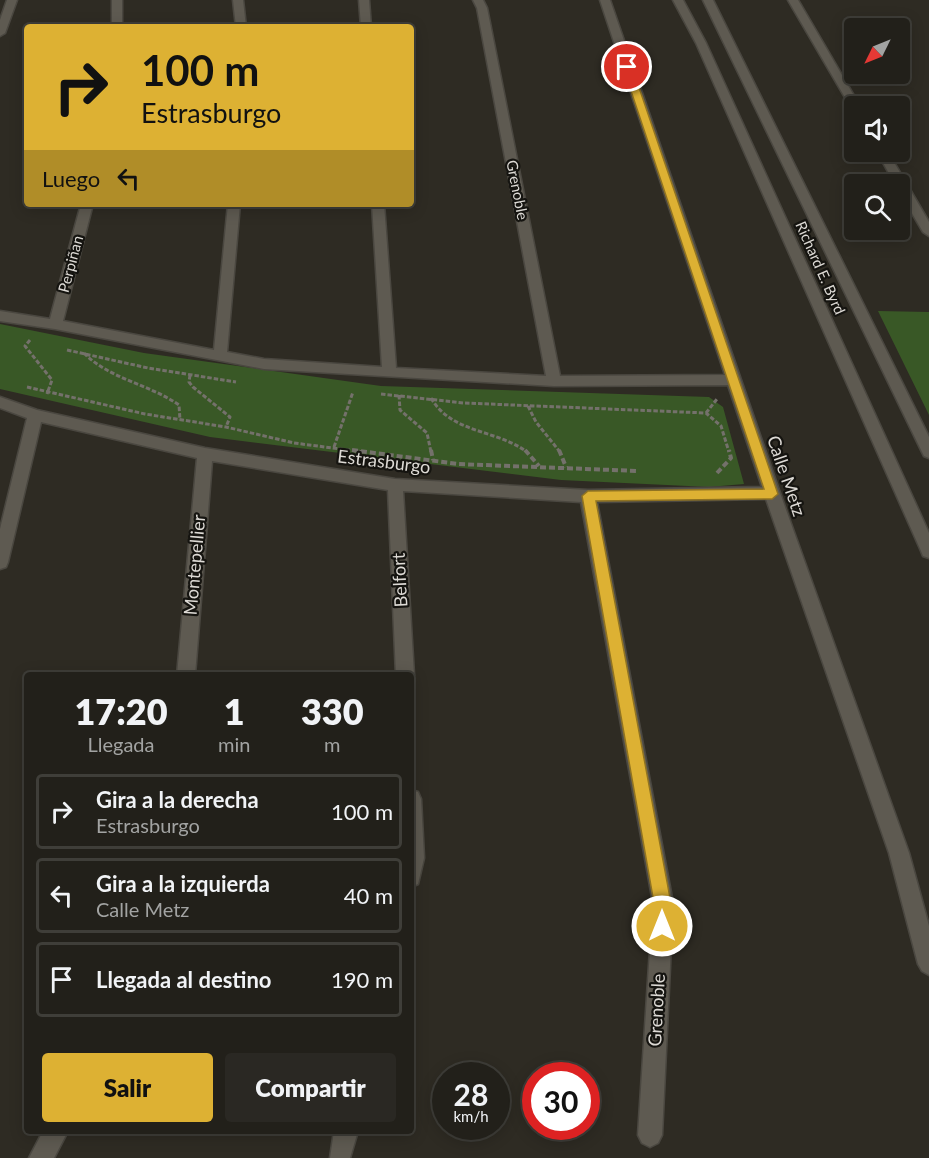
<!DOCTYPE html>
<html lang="es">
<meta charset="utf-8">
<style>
:root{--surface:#22201a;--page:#2a2823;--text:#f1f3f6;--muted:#a2a3a2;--line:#3f3e39;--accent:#ddb133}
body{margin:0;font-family:Lato,sans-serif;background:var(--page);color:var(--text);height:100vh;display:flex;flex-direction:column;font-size:22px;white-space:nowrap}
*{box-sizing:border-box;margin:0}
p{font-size:20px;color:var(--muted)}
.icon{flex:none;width:33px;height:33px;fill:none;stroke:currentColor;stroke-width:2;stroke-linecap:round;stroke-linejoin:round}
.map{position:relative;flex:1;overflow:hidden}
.sheet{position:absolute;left:24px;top:672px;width:390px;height:462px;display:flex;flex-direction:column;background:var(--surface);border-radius:6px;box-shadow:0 3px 15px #0003,0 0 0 2px var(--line)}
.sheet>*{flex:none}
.banner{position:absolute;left:24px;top:24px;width:390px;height:183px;border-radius:6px;box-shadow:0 3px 15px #0003,0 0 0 2px var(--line);background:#ddb133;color:#111;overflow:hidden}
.needle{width:39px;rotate:227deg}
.controls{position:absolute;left:844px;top:18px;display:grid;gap:12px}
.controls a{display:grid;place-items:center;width:66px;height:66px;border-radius:6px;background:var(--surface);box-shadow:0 3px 15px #0003,0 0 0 2px var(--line);font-size:30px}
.speed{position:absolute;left:432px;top:1062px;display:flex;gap:12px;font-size:30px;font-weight:700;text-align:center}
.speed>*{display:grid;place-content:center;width:78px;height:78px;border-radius:50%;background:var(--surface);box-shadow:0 3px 15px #0003,0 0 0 2px var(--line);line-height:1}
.speed small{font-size:15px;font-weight:400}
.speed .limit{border:9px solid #d22;background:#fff;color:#111}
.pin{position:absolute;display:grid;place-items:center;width:51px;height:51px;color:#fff;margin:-26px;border:3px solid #fff;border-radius:50%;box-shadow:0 2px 6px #0007}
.me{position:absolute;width:66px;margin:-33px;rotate:0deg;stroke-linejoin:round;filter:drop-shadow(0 0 4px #0008)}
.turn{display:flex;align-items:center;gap:21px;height:126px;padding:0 18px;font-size:27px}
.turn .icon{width:78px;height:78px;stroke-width:2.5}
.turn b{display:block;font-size:42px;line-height:51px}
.then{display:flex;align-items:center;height:57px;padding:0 18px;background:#0003;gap:12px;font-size:22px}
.eta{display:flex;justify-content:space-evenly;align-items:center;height:102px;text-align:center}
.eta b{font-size:36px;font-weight:800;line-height:42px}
.cta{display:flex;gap:12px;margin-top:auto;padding:12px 18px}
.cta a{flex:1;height:69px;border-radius:6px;background:var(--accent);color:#111;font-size:24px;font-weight:800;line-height:69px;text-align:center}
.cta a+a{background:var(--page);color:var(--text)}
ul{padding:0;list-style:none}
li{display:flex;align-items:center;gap:18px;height:75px;margin:0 12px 9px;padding:0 6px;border:3px solid var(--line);border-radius:6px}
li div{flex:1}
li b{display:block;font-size:22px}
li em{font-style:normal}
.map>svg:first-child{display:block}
.green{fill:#395826}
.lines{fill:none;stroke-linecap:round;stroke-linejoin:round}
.minor-casing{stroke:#4a4740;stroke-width:3}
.tertiary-casing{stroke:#4a4740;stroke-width:3}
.path-far1{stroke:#74716b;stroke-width:3;stroke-dasharray:4.5 2;stroke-linecap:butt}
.path{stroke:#74716b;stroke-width:4;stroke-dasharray:6 3;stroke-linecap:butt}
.minor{fill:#5e5a51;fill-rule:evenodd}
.tertiary{fill:#5e5a51;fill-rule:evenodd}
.route{fill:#ddb133;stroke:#907321;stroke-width:1.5}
.labels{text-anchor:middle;stroke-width:4.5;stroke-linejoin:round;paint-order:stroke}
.far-street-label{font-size:15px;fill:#dddad5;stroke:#151410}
.street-label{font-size:18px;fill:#dddad5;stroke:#151410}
</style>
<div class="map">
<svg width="929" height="1158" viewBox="0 0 929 1158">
<rect width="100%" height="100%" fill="#2e2b23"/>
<path class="green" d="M 878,311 L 929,312 L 929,415 Z
M 0,324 L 144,353 L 381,386 L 709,397 L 723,407 L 744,484 L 709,487 L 561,480 L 210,437 L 0,389 Z"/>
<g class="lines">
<g class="minor-casing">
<path id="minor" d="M 7,0 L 17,0 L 5,33 L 0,36 L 0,20 Z
M 112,0 L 122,0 L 122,27 L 112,27 Z
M 233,0 L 243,0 L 246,27 L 236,27 Z
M 359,0 L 369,0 L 371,27 L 361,27 Z
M 473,0 L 483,0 L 487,8 L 560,376 L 725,375 L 600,0 L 610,0 L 780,493 L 909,853 L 929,926 L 929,975 L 922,971 L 918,964 L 889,853 L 766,499 L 597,502 L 673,903 L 662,1135 L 658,1143 L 650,1147 L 642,1143 L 638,1135 L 653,903 L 581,502 L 403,491 L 414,675 L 411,681 L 411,675 L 396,675 L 388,490 L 212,461 L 195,675 L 177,675 L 197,458 L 41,422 L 8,562 L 6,567 L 0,569 L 0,529 L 27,418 L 0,408 L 0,397 L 37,410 L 205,448 L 395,479 L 588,490 L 762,487 L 728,385 L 554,386 L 264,369 L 55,329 L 0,321 L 0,311 L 50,319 L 81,204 L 93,204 L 63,321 L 214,350 L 228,204 L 240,204 L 227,352 L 264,359 L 382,367 L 372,204 L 384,204 L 396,368 L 546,376 L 477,8 Z
M 788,0 L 798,0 L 860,106 L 855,106 L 855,109 L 850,106 Z
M 877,152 L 888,152 L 929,222 L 929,236 L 923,232 L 900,193 L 900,184 L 895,184 Z
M 411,790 L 418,792 L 421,799 L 424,858 L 418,884 L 411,887 Z
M 43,1131 L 68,1131 L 54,1158 L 29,1158 Z
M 334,1131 L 358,1131 L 350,1158 L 330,1158 Z"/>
</g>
<g class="tertiary-casing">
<path id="tertiary" d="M 673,0 L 683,0 L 706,43 L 929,533 L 929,558 L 923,556 L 921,551 L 696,43 Z
M 703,0 L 713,0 L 929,437 L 929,458 L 924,456 L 922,452 Z"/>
</g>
<path class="path-far1" d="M 30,340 L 25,346 L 52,380 L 47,394
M 67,350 L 148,368 L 236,382
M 84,353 C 109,379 149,384 179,405 L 180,420
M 190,375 L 189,382 L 193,387 L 230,417 L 226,427
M 27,387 L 145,414 L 226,427 L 294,443 L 364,452
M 381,394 L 464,403 L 706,413 L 721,426 L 729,452
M 399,395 L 400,410 L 427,433 L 431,452
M 431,398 C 452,434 496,429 527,452
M 528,406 L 536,422 L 560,452
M 706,413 L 717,399
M 334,447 L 353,392"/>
<path class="path" d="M 352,450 L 458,464 L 638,471
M 431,450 L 433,460
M 525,450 L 539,466
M 559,450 L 566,467
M 717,473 L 731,458 L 729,450"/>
<use href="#minor" class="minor"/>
<use href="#tertiary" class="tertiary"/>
</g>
<path class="route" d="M 627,64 L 632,67 L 778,494 L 772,499 L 596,501 L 671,903 L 668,932 L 662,935 L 655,932 L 653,926 L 654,903 L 582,496 L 588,491 L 764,489 L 623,67 Z"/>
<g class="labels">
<g class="far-street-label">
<text transform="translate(517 190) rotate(79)" y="5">Grenoble</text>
<text transform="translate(71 264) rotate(-75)" y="5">Perpiñan</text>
<text transform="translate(820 268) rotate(66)" y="5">Richard E. Byrd</text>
</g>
<g class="street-label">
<text transform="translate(384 462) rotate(7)" y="6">Estrasburgo</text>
<text transform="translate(786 476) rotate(71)" y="6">Calle Metz</text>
<text transform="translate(195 565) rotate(-85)" y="6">Montepellier</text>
<text transform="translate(400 580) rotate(-93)" y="6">Belfort</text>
<text transform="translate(657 1010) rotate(-87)" y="6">Grenoble</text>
</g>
</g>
</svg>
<div class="controls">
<a><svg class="needle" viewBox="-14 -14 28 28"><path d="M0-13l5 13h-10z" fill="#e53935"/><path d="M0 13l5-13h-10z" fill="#a2a3a2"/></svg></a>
<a><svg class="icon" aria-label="sound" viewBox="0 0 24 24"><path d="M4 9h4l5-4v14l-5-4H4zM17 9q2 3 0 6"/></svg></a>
<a><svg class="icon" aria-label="search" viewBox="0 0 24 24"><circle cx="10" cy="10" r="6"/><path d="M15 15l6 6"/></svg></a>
</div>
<div class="speed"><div>28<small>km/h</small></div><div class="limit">30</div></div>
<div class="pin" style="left:627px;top:67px;background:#d93025"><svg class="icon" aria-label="arrive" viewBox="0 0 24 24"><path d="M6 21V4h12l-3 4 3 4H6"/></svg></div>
<svg class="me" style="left:662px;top:926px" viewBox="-20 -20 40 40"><circle r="17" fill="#ddb133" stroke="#fff" stroke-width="3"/><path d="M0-11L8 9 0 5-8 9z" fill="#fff"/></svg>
<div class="banner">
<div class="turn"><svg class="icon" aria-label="right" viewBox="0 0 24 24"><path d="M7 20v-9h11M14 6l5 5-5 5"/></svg><div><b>100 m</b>Estrasburgo</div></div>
<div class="then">Luego<svg class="icon" aria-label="left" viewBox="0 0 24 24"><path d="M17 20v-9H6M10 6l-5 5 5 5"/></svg></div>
</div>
<section class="sheet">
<div class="eta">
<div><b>17:20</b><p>Llegada</p></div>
<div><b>1</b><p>min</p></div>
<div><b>330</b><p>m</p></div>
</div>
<ul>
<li><svg class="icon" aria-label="right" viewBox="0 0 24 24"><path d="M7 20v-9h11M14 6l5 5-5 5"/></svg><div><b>Gira a la derecha</b><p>Estrasburgo</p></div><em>100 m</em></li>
<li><svg class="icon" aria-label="left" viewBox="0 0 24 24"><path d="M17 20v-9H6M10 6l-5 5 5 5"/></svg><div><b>Gira a la izquierda</b><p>Calle Metz</p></div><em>40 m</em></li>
<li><svg class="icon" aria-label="arrive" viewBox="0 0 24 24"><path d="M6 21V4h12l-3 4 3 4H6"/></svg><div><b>Llegada al destino</b></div><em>190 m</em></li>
</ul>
<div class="cta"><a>Salir</a><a>Compartir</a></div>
</section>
</div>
